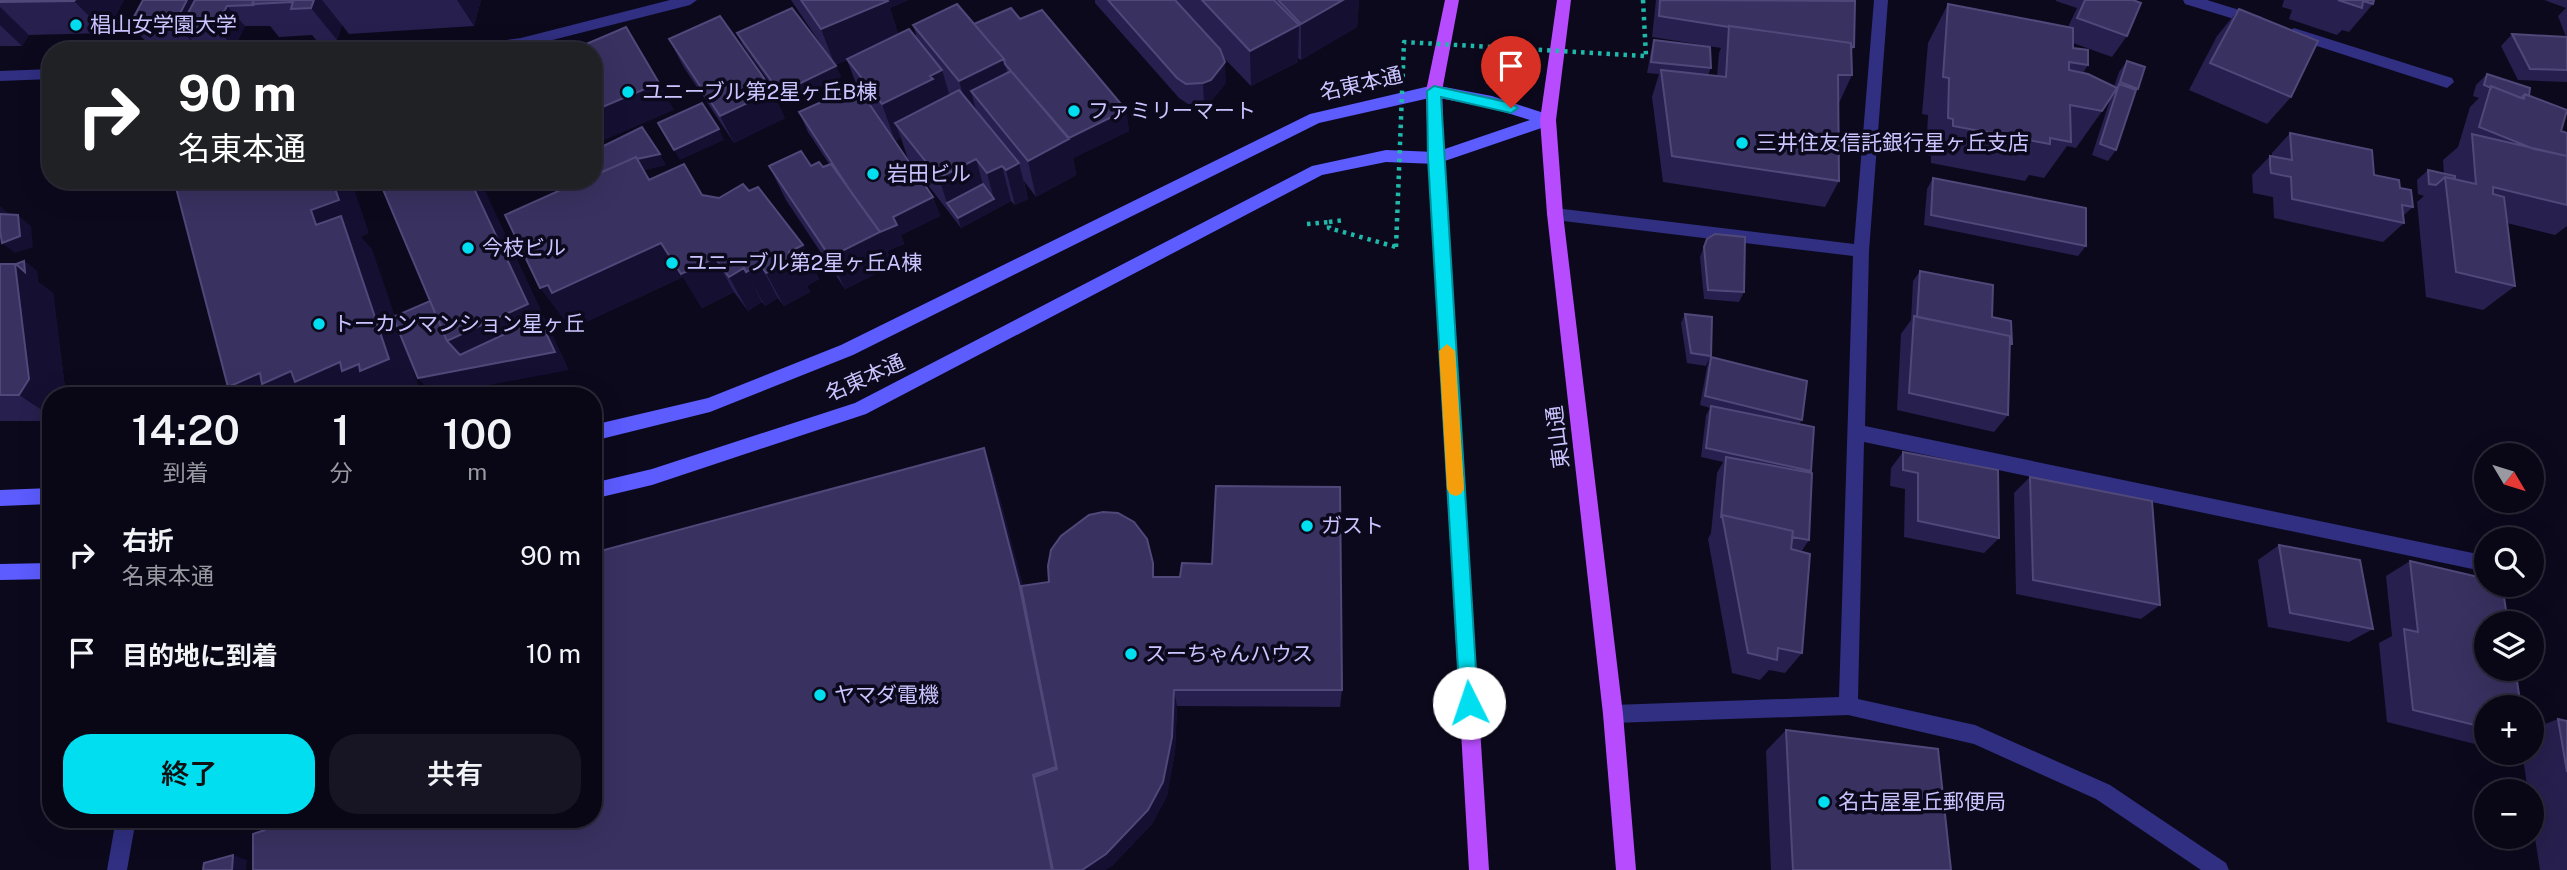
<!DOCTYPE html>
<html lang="ja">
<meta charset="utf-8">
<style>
:root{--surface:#090716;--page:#171523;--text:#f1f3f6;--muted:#9999a1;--line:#292835;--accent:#00def0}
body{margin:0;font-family:"Public Sans","Noto Sans JP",sans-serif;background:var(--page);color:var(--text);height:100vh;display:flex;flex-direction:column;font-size:26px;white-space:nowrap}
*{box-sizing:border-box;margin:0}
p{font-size:23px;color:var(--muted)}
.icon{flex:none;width:38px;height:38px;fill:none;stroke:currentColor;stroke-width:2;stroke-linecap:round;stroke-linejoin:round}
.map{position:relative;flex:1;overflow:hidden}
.drawer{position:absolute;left:42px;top:387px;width:560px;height:441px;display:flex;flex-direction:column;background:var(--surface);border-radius:28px;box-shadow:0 7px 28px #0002,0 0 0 2px var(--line)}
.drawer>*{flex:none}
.guide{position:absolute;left:42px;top:42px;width:560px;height:147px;border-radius:28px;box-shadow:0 7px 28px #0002,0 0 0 2px var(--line);background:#202124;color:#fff;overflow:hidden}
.needle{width:46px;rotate:128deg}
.buttons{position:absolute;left:2474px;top:443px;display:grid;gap:14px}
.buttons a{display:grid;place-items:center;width:70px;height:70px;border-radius:50%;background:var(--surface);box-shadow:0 7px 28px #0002,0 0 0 2px var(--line);font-size:35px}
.pin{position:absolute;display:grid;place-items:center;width:60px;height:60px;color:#fff;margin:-72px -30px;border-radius:50% 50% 50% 0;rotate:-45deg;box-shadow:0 0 7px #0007}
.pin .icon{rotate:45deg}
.me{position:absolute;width:77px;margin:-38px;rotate:356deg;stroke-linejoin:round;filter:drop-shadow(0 0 5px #0008)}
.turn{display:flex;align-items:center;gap:24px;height:147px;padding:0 21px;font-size:32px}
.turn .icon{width:91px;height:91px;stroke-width:2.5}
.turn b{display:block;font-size:49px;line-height:60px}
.eta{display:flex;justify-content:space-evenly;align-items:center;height:119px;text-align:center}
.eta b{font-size:42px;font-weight:600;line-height:49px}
.primary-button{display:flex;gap:14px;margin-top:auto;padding:14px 21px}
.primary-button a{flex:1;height:80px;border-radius:28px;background:var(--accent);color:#111;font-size:28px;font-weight:600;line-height:80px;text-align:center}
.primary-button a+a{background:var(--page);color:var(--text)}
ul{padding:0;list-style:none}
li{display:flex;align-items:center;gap:21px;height:98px;padding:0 21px}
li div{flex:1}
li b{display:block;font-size:26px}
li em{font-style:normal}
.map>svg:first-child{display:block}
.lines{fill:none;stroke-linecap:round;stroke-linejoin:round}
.path{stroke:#1fb9ab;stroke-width:4.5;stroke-dasharray:3.5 5;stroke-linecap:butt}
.street{fill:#302f81;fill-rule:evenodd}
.secondary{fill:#5c5cff;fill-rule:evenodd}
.primary{fill:#b74cff;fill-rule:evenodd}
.path-bridge{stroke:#1fb9ab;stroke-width:4.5;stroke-dasharray:3.5 5;stroke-linecap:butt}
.wall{fill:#271f4d}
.shaded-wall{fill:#150f32}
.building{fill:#393160;stroke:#504879;stroke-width:2}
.route{fill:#00def0;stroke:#00909c;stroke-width:2}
.slow{fill:#f59e0b}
.poi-dot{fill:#00def0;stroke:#0c091d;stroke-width:2.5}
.labels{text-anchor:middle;stroke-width:7;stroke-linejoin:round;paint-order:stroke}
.poi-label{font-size:21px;fill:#cac5ff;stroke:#0c091d;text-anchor:start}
.street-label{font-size:21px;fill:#cac5ff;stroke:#0c091d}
</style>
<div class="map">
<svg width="2567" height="870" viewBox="0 0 2567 870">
<rect width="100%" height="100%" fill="#0c091d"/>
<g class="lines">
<path class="path" d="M 1643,0 L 1646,56
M 1329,222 L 1344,220
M 1307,224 L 1329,222 L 1329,228 L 1396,247"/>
<path class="street" d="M 670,0 L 697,0 L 690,5 L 521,48 L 452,51 L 459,46 L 521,38 Z
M 1874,0 L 1888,0 L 1869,251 L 1865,426 L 2487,556 L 2487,572 L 1864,442 L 1858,699 L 1975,725 L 2110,785 L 2226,863 L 2229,870 L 2201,870 L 2096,799 L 1974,744 L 1848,715 L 1613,723 L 1606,721 L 1603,714 L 1606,707 L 1613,705 L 1839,697 L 1853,256 L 1555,220 L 1547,214 L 1555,208 L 1854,244 Z
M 2183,0 L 2207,0 L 2262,17 L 2264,21 L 2257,26 L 2185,4 Z
M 2294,28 L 2452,78 L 2454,82 L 2447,88 L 2289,37 L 2287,33 Z
M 51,69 L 51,79 L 0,81 L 0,71 Z
M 116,819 L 136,819 L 127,870 L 107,870 Z"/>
<path class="secondary" d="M 1434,85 L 1492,96 L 1553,116 L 1556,120 L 1553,124 L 1436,164 L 1386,162 L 1322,175 L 866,414 L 652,485 L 593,499 L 593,483 L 652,469 L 855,403 L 1312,166 L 1386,150 L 1436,152 L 1530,120 L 1491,108 L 1434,97 L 1319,123 L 853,355 L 710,412 L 593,441 L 593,425 L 708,398 L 841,345 L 1310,114 Z
M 51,488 L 51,504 L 0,506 L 0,490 Z
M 51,563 L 51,579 L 0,580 L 0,564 Z"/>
<path class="primary" d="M 1445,0 L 1459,0 L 1442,91 L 1444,158 L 1489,870 L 1469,870 L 1428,158 L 1426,91 Z
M 1557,0 L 1571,0 L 1556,120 L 1563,214 L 1623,714 L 1636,870 L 1616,870 L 1603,714 L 1547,214 L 1540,120 Z"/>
<path class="path-bridge" d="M 1396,247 L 1404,42 L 1646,56"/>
</g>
<path class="wall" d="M 0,0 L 124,0 L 106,33 L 29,35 L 22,46 L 0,46 Z
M 143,0 L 481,0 L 474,26 L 349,34 L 342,25 L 337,40 L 317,41 L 312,35 L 279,37 L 270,26 L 245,26 L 234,48 L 199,48 L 195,43 L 194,44 L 149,45 L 130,24 Z
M 791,0 L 908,0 L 890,8 L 898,34 L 918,41 L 913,25 L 974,24 L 1020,19 L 1126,110 L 1129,131 L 1073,158 L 1076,175 L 1036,197 L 1024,181 L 1028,199 L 1015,205 L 1011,201 L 961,228 L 908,159 L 901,138 L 895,141 L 933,197 L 940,216 L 901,235 L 904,244 L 887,251 L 893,265 L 845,289 L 786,200 L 769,166 L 823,167 L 829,164 L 808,132 L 799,112 L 857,86 L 847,60 L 835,65 L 841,77 L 785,104 L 742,44 L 737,33 L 830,58 Z
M 1095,0 L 1359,0 L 1357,27 L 1301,60 L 1298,58 L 1298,62 L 1251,86 L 1222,56 L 1226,83 L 1212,100 L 1204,103 L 1188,104 L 1179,98 L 1095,3 Z
M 1656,0 L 1849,0 L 1854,47 L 1851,52 L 1852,75 L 1839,103 L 1839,181 L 1825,207 L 1663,182 L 1652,97 L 1659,74 L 1647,73 L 1651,51 L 1654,40 L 1711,68 L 1708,75 L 1717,76 L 1719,53 L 1721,48 L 1652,37 Z
M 2056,0 L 2133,0 L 2127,36 L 2112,57 L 2073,43 L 2073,48 L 2088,65 L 2083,73 L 2114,87 L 2119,72 L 2127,61 L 2138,89 L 2135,92 L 2116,150 L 2108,161 L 2092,155 L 2110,100 L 2076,148 L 2067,146 L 2044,178 L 2029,175 L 2025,181 L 1931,163 L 1931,156 L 1926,155 L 1928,115 L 1922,114 L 1928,43 L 1948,4 L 2068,27 L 2077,8 L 2056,1 Z
M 2284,0 L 2374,0 L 2373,4 L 2349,32 L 2342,30 L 2337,35 L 2289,19 L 2292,10 L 2282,7 Z
M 2544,0 L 2567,0 L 2567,82 L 2518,80 L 2501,46 L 2512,34 L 2566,37 L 2558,16 L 2566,8 Z
M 2239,9 L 2291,97 L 2267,124 L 2189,90 L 2217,36 Z
M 669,39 L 785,118 L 734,143 L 683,66 Z
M 2487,74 L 2529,96 L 2561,131 L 2567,133 L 2567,226 L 2555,235 L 2507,223 L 2515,286 L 2483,310 L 2426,297 L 2417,202 L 2424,196 L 2418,194 L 2417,180 L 2428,170 L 2444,174 L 2443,160 L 2458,147 L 2470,107 L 2479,98 L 2473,96 L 2476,85 Z
M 2290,133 L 2400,188 L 2413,207 L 2403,216 L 2404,223 L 2383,242 L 2274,218 L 2273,197 L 2253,193 L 2252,175 L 2270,156 L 2272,156 L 2272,153 Z
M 593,151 L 666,165 L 644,170 L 650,179 L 702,195 L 803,245 L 819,279 L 807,286 L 810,292 L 784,306 L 778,298 L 765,306 L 762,302 L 748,311 L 734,292 L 702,308 L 683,277 L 577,326 L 572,319 L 566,322 L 593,180 Z
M 1933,178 L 2086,246 L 2078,256 L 1924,225 L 1927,189 Z
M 1707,239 L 1744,292 L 1739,302 L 1704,299 L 1700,257 Z
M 24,261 L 37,271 L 38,282 L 53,293 L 66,396 L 51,396 L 51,421 L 0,421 L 0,264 L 16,264 Z
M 1920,271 L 1992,317 L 2012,344 L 2010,346 L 2008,415 L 1994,432 L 1897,410 L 1901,334 L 1911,320 L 1913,281 Z
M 1685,314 L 1711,356 L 1706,366 L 1687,363 L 1681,323 Z
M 1711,357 L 1802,420 L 1799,424 L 1811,471 L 1810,473 L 1809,540 L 1801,552 L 1802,653 L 1785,673 L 1769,670 L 1760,680 L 1732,673 L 1708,539 L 1711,533 L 1717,473 L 1723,462 L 1701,457 L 1706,415 L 1710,408 L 1700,405 L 1707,367 Z
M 1903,452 L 1999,538 L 1984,553 L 1904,537 L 1905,489 L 1890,486 L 1891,468 Z
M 993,473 L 1023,586 L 1156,577 L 1342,690 L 1340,707 L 1177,706 L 1175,752 L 1167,796 L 1152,824 L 1112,866 L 265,830 Z
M 2030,477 L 2160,605 L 2141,619 L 2016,594 L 2014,493 Z
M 2279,545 L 2373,629 L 2349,642 L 2268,627 L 2258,560 Z
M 2410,561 L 2487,707 L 2487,747 L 2387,722 L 2379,643 L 2392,636 L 2386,576 Z
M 2558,719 L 2567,721 L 2567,870 L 2540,870 L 2532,819 L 2532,791 L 2528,791 L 2522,752 L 2532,752 L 2532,729 Z
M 1786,730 L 1951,870 L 1771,870 L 1766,751 Z"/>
<path class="shaded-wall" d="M 75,0 L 124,0 L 106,33 L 74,1 Z
M 187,0 L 216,0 L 180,28 L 195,43 L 194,44 L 175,23 Z
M 314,0 L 322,0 L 342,25 L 337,40 L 311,8 Z
M 457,0 L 481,0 L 474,26 Z
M 841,0 L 908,0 L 890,8 L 899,37 L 835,65 L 821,29 Z
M 1343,0 L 1359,0 L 1357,27 L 1301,60 L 1301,24 Z
M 227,6 L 245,26 L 234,48 L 216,27 Z
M 0,7 L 29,35 L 22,46 L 0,25 Z
M 1299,25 L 1298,62 L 1251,86 L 1250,51 Z
M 1004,59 L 1012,96 L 971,91 L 977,114 L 970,118 L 959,81 Z
M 1225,62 L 1226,83 L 1212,100 L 1204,103 L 1203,83 Z
M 836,66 L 841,77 L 785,104 L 780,93 Z
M 942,70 L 953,107 L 895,123 L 901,138 L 895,141 L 882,104 Z
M 659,83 L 674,110 L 593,145 L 593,111 Z
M 773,91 L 785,118 L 734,143 L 720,116 Z
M 1126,110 L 1129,131 L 1073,158 L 1076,175 L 1036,197 L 1028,161 L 1065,140 Z
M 719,129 L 724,140 L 680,160 L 674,150 Z
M 660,154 L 666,165 L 644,170 L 658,193 L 649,180 L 637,159 Z
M 976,159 L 986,195 L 947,203 L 939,178 Z
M 1019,163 L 1028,199 L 1015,205 L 1006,170 Z
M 1002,166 L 1011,201 L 961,228 L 958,218 L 994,199 L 987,173 Z
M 332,180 L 351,180 L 369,233 L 361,237 L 372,249 L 420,390 L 407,396 L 238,396 L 228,387 L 316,225 L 311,210 Z
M 470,180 L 480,180 L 569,370 L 435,395 L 418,378 L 447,341 Z
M 933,197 L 940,216 L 901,235 L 904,244 L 887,251 L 893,265 L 845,289 L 830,257 L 893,217 Z
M 0,206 L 9,214 L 0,230 Z
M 18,215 L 31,226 L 33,247 L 15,253 L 2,243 Z
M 661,243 L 683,277 L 577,326 L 572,319 L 566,322 L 540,288 Z
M 803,245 L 819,279 L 807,286 L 810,292 L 784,306 L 766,273 L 789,252 Z
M 715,258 L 734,292 L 702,308 L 681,274 Z
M 24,261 L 37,271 L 38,282 L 53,293 L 66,396 L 51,396 L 51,416 L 19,395 L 15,264 Z
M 760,264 L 778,298 L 765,306 L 746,272 Z
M 744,268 L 762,302 L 748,311 L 729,277 Z
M 984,448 L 993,473 L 1028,605 L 1064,784 L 1058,870 L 1033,775 Z
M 1174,690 L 1177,706 L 1175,752 L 1167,796 L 1152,824 L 1112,866 L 1106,870 L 1082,870 Z
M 233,855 L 247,860 L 246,870 L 232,870 Z"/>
<path class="building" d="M 0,0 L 75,0 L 74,1 L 0,2 Z
M 143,0 L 187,0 L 175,23 L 130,24 Z
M 195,0 L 254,0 L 252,4 L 253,5 L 227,6 L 216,27 L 180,28 Z
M 254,0 L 314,0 L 311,8 L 291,9 L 293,2 L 252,4 Z
M 801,0 L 887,0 L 888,1 L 821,29 Z
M 1108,0 L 1175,0 L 1220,49 L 1225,62 L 1211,80 L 1203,83 L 1186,84 L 1177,78 Z
M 1202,0 L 1274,0 L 1299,25 L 1250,51 Z
M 1278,0 L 1343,0 L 1301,24 Z
M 1660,0 L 1855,1 L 1854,47 L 1851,47 L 1851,43 L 1729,26 L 1729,27 L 1659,16 Z
M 2085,0 L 2133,0 L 2141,3 L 2127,36 L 2077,18 Z
M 2338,0 L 2374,0 L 2373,4 L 2363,1 L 2362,8 Z
M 957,4 L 1004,59 L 959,81 L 913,25 Z
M 1948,4 L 2073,28 L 2073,48 L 2088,50 L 2088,65 L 2069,62 L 2069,70 L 2088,74 L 2117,88 L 2102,111 L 2070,105 L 2071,142 L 2050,138 L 2050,144 L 1953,126 L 1953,119 L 1948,118 L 1949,78 L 1943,77 Z
M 792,8 L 836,66 L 780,93 L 737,33 Z
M 1011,8 L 1020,19 L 1042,10 L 1126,110 L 1069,138 L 1011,71 L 1005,64 L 1004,59 L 974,24 Z
M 2239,9 L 2318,41 L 2291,97 L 2210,63 Z
M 720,16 L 773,91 L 720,116 L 669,39 Z
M 1729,26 L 1851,43 L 1852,75 L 1838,75 L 1839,181 L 1672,156 L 1661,70 L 1726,77 Z
M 626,27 L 659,83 L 593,111 L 593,51 L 570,51 Z
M 909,29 L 942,70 L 930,76 L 933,79 L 882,104 L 847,59 Z
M 2512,34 L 2567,37 L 2567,70 L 2530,69 Z
M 1654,40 L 1710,47 L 1711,68 L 1651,62 Z
M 541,41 L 547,51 L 518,51 Z
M 2127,61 L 2145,67 L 2138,89 L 2120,82 Z
M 1011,71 L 1069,139 L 1028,161 L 971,91 Z
M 2487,74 L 2530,88 L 2529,96 L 2525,94 L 2521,98 L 2491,86 L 2491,88 L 2484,85 Z
M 2119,84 L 2136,90 L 2116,150 L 2100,144 Z
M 857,86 L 933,197 L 893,217 L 897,225 L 880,232 L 853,195 L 799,112 Z
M 2491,86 L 2524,99 L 2525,94 L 2567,110 L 2561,131 L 2567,133 L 2567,156 L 2534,149 L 2479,127 Z
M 959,90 L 1019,163 L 1006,170 L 1002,166 L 987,173 L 976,159 L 939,178 L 895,123 Z
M 702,103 L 719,129 L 674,150 L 658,123 Z
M 642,127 L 660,154 L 637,159 L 636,157 L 593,176 L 593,151 Z
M 2290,133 L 2372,150 L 2374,175 L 2399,180 L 2400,188 L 2411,190 L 2413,207 L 2402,205 L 2404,223 L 2292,199 L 2291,177 L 2271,173 L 2270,165 L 2270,156 L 2292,160 Z
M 2472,134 L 2567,156 L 2567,205 L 2493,187 L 2493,194 L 2504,197 L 2515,286 L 2456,272 L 2445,177 L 2476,184 Z
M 801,151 L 811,166 L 819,162 L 823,167 L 831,164 L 880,232 L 830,257 L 769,166 Z
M 636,157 L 649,180 L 684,164 L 702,195 L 719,198 L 743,184 L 749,191 L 758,187 L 803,245 L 789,252 L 793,258 L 766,273 L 760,264 L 746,272 L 744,268 L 729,277 L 715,258 L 681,274 L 661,243 L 552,293 L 548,285 L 540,288 L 505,215 L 583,180 L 593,180 L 593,176 Z
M 2428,170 L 2455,176 L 2455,179 L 2445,177 L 2436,185 L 2429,184 Z
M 1933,178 L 2086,208 L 2086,246 L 1931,215 Z
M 174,180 L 332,180 L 339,200 L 311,210 L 316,225 L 341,216 L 389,359 L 360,371 L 359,364 L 342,371 L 340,362 L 295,382 L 291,371 L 262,384 L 260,373 L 228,387 Z
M 379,180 L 470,180 L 528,304 L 447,341 Z
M 983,184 L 994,199 L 958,218 L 947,203 Z
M 0,214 L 18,215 L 20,236 L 2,243 L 0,231 Z
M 1715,234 L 1745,237 L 1744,292 L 1708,290 L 1704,247 L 1707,239 Z
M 24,261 L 25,272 L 16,264 Z
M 0,264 L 15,264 L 29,379 L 19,395 L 0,395 Z
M 1920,271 L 1993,285 L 1992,317 L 2011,321 L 2012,344 L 2010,344 L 2010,336 L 1917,317 Z
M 430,301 L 447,341 L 460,355 L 539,318 L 555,352 L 418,378 L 393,317 Z
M 1685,314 L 1712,317 L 1711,356 L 1691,353 Z
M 1914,316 L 2010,336 L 2008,415 L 1909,393 Z
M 1711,357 L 1807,381 L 1802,420 L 1705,396 Z
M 1711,406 L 1814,427 L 1811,471 L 1706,448 Z
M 984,448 L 1019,583 L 1056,767 L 1033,775 L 1052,870 L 253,870 L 253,834 L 265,830 L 265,819 L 593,819 L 593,553 Z
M 1903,452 L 1998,470 L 1999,538 L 1918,521 L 1918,473 L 1903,470 Z
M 1726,457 L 1812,473 L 1809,540 L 1792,537 L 1793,531 L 1722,515 L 1721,518 Z
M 2030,477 L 2152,501 L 2160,605 L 2033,580 Z
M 1216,486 L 1340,487 L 1342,690 L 1174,690 L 1172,737 L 1163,782 L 1148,810 L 1106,854 L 1082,870 L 1053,870 L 1034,777 L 1057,769 L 1021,586 L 1049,582 L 1048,566 L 1051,550 L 1061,536 L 1089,515 L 1103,512 L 1118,513 L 1134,522 L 1147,539 L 1153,563 L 1153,577 L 1180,577 L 1182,563 L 1212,564 Z
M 1722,515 L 1793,531 L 1791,549 L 1810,554 L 1802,653 L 1778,648 L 1777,660 L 1748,653 Z
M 2279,545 L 2360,560 L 2373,629 L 2290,613 Z
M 2410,561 L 2487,579 L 2487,584 L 2502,584 L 2508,623 L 2487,623 L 2487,668 L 2515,668 L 2521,707 L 2487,707 L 2487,728 L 2413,710 L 2404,629 L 2418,632 Z
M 2558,719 L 2567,721 L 2567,772 Z
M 1786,730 L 1938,749 L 1951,870 L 1793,870 Z
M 233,855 L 232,870 L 203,870 L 204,863 Z"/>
<path class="route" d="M 1434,86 L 1511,103 L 1518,108 L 1511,113 L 1441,97 L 1478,703 L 1475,709 L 1469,712 L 1463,709 L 1460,703 L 1428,158 L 1427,91 Z"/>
<path class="slow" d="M 1447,344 L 1455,351 L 1464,489 L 1461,494 L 1456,496 L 1450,494 L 1447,489 L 1439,351 Z"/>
<g class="poi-dot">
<circle cx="76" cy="25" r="7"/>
<circle cx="628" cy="92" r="7"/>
<circle cx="1074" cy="111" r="7"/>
<circle cx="1742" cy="143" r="7"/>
<circle cx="873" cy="174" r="7"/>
<circle cx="468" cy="248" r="7"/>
<circle cx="672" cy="263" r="7"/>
<circle cx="319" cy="324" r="7"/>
<circle cx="1307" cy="526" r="7"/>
<circle cx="1131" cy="654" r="7"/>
<circle cx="820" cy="695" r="7"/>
<circle cx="1824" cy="802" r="7"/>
</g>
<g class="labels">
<g class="poi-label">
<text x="90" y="32">椙山女学園大学</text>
<text x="642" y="99">ユニーブル第2星ヶ丘B棟</text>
<text x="1088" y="118">ファミリーマート</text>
<text x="1756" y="150">三井住友信託銀行星ヶ丘支店</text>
<text x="887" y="181">岩田ビル</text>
<text x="482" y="255">今枝ビル</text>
<text x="686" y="270">ユニーブル第2星ヶ丘A棟</text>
<text x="333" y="331">トーカンマンション星ヶ丘</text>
<text x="1321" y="533">ガスト</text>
<text x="1145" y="661">スーちゃんハウス</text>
<text x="834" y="702">ヤマダ電機</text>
<text x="1838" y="809">名古屋星丘郵便局</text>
</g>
<g class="street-label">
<text transform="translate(1361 84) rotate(-13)" y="7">名東本通</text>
<text transform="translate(865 378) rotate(-24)" y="7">名東本通</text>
<text transform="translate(1558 437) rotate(-97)" y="7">東山通</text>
</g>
</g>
</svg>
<div class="buttons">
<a><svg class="needle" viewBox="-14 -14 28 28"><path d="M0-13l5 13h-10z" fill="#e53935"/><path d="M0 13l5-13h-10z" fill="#9999a1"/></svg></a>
<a><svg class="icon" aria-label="search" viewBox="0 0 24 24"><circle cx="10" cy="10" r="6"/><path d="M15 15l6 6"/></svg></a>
<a><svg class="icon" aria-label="layers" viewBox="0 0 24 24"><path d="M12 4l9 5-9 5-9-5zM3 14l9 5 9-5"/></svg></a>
<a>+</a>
<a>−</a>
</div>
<div class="pin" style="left:1511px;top:108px;background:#d93025"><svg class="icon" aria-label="arrive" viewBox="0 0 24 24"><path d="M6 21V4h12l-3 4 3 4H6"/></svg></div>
<svg class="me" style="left:1469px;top:703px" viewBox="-20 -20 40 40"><circle r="19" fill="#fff"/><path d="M0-13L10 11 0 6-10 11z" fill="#00def0"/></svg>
<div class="guide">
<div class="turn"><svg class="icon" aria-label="right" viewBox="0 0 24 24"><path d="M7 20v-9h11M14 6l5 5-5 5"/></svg><div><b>90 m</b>名東本通</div></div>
</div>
<section class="drawer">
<div class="eta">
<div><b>14:20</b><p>到着</p></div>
<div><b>1</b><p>分</p></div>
<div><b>100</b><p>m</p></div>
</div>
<ul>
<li><svg class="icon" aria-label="right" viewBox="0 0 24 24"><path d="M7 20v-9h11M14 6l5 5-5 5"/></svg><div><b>右折</b><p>名東本通</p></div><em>90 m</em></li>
<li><svg class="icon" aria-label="arrive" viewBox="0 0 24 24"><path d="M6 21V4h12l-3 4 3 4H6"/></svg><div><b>目的地に到着</b></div><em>10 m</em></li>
</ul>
<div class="primary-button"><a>終了</a><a>共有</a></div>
</section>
</div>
